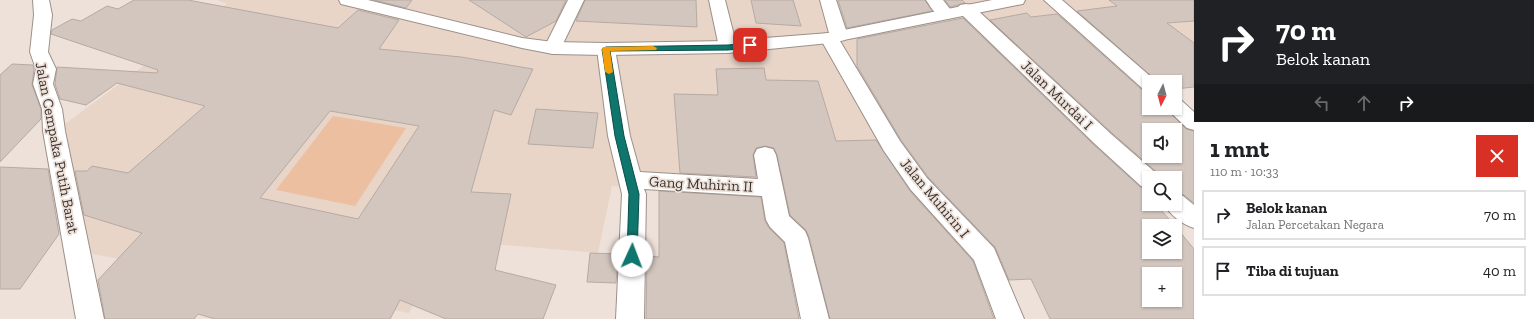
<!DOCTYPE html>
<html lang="id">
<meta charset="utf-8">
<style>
:root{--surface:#fff;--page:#f6f6f6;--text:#202124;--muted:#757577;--line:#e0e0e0}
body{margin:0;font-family:"Zilla Slab",serif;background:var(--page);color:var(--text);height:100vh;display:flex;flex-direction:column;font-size:15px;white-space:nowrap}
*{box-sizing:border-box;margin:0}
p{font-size:13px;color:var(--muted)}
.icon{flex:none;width:22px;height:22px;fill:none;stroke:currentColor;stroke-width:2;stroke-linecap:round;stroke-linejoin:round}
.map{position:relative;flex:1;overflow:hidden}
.side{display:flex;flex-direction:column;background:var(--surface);width:340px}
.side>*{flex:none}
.banner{background:#202124;color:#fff;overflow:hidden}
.needle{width:26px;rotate:186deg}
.controls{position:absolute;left:1142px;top:75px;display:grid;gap:8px}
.controls a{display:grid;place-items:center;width:40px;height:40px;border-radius:0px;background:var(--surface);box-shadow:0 1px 3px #0004;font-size:20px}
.pin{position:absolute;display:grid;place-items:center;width:34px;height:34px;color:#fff;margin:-17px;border-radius:8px;box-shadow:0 2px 6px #0006}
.me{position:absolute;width:44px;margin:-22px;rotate:2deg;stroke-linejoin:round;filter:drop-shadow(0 0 3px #0008)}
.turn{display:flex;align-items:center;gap:14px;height:84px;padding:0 16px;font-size:18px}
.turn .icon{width:52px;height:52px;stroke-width:2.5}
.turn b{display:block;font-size:28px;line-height:34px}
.lanes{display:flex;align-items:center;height:38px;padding:0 16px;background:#0003;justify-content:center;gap:20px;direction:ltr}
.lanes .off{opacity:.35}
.round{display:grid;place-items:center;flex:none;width:42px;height:42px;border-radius:0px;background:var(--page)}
.summary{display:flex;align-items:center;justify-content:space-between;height:68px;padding:0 16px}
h1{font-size:24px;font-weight:700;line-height:30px}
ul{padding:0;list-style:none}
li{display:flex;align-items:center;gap:12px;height:50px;margin:0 8px 6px;padding:0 8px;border:2px solid var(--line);border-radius:0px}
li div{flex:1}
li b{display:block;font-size:15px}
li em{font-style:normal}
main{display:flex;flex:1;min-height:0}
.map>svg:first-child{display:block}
.built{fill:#e8d5c8}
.green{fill:#ecbfa1}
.building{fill:#d2c6be;stroke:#b6aaa3;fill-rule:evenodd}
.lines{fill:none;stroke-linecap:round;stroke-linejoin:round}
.minor-casing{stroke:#9c9089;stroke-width:2}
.secondary-casing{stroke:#9c9089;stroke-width:2}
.minor{fill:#fff;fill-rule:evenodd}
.secondary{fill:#fff;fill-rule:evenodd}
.route{fill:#0f766e;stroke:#0a4d48}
.slow{fill:#f59e0b}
.labels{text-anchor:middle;stroke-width:3.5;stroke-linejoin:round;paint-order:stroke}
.street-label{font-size:15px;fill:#393431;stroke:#eee1d9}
</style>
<main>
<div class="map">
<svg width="1194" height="319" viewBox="0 0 1194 319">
<rect width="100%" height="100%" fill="#eee1d9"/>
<path class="built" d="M 217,0 L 1194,0 L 1194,67 L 1036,80 L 1071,126 L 908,138 L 946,236 L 779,237 L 766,200 L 612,186 L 598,253 L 457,241 L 437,264 L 409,313 L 87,253 L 65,124 L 227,4 Z"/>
<path class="green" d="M 333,116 L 406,128 L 355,206 L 276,190 Z"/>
<path class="building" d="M 134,0 L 188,0 L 338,28 L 358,10 L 399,20 L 379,49 L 461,57 L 533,69 L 511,115 L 494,110 L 471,192 L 511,194 L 495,270 L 556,285 L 543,319 L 446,319 L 400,300 L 390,319 L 215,319 L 198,314 L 194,319 L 105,319 L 98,280 L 142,233 L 84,215 L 75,171 L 87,171 L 92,166 L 128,173 L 205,106 L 117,83 L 86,105 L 60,99 L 55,84 L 57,67 L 157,73 L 158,70 L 51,34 L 52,30 L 72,19 L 81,21 L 107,6 L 118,9 ZM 330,111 L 419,126 L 358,219 L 260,198 Z
M 374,0 L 412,0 L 406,8 Z
M 469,0 L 566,0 L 556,21 L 526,37 Z
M 585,0 L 696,0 L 697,27 L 576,21 Z
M 751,0 L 793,0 L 801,26 L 756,23 Z
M 838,0 L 925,0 L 932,11 L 847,28 Z
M 945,0 L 962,0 L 965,3 L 950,7 Z
M 1109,0 L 1194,0 L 1194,21 L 1167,23 L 1194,43 L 1194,87 L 1175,89 L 1175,82 L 1158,82 L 1077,11 L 1117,6 Z
M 1027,13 L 1031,17 L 1057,14 L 1141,89 L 1149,91 L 1147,92 L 1149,93 L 1149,108 L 1165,108 L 1186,129 L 1194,131 L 1194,203 L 1184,195 L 1175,192 L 1175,178 L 1160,178 L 1158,173 L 1112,133 L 990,20 ZM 1149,130 L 1175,130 L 1175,156 L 1149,156 Z
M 963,18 L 1094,145 L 1140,187 L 1149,189 L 1149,204 L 1163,204 L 1166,209 L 1161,210 L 1175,226 L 1149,226 L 1149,252 L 1175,252 L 1175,226 L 1194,249 L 1194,319 L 1050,319 L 1031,279 L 1009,280 L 995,247 L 928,177 L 901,140 L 857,66 L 857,39 ZM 1149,274 L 1175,274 L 1175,300 L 1149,300 Z
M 12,64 L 33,65 L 34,69 L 32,85 L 41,109 L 41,119 L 0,162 L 0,75 Z
M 764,68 L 766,80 L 818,81 L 836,141 L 876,140 L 910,191 L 973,261 L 994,319 L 830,319 L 809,237 L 806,230 L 790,215 L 777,155 L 774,148 L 765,146 L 756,148 L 753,155 L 756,177 L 680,173 L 674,94 L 718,95 L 716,69 Z
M 536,109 L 598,113 L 593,148 L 528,144 Z
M 0,167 L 48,169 L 59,234 L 20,289 L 0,289 Z
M 659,191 L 761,197 L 765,221 L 769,228 L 784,243 L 799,319 L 646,319 L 647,256 L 659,257 Z
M 590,253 L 618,254 L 616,283 L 587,282 Z"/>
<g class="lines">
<g class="minor-casing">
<path id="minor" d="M 33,0 L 49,0 L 52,15 L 48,52 L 56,69 L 53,84 L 62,109 L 65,131 L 104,319 L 76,319 L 43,131 L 42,109 L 33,84 L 36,69 L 30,52 L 34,15 Z
M 568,0 L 584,0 L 559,52 L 553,54 L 547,52 L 544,48 Z
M 709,0 L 725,0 L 737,47 L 734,51 L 728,53 L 722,51 L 719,47 Z
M 820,0 L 836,0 L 848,36 L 845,40 L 840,41 L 900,141 L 927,178 L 994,248 L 1024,319 L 996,319 L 974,260 L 911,190 L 884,151 L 820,38 L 823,34 L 829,33 Z
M 926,0 L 943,0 L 954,14 L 951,18 C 938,21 933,10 926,0 Z
M 1044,0 L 1062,0 L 1157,82 L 1149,82 L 1149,90 L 1142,88 Z
M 966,4 L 972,5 L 1111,134 L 1157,174 L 1159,178 L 1149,178 L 1149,188 L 1141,186 L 1095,144 L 960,13 L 957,9 L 960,5 Z
M 606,43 L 613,45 L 615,49 L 630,136 L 640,172 L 758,179 L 754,155 L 757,149 L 765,147 L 773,149 L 776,155 L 789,216 L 805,231 L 808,238 L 829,319 L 801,319 L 785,242 L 770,227 L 766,220 L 762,196 L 644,189 L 646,194 L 644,319 L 616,319 L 622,194 L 608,136 L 597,49 L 599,45 Z
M 1175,99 L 1182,101 L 1194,112 L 1194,130 L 1187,128 L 1166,108 L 1175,108 Z
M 1175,193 L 1183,196 L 1194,205 L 1194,228 C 1183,225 1170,215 1164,204 L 1175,204 Z"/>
</g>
<g class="secondary-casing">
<path id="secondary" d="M 339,0 L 368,0 L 522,38 L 553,42 L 606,43 L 728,41 L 829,33 L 992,0 L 1025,0 L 1023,4 L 1017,5 L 829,43 L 728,53 L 606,55 L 553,54 L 522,48 L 341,4 Z"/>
</g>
<use href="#minor" class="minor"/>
<use href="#secondary" class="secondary"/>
</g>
<path class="route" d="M 750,43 L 753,44 L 753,47 L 728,50 L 610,51 L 624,136 L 639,194 L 637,256 L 635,260 L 632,261 L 628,260 L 627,256 L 629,194 L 615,136 L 602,49 L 606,47 L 728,45 Z"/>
<path class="slow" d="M 653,46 L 657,48 L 656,50 L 610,51 L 613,72 L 609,74 L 605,72 L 602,49 L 603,47 Z"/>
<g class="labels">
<g class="street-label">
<text transform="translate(1057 95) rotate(44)" y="5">Jalan Murdai I</text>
<text transform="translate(57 148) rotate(79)" y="5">Jalan Cempaka Putih Barat</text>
<text transform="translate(701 184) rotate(3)" y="5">Gang Muhirin II</text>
<text transform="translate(935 198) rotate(50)" y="5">Jalan Muhirin I</text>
</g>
</g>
</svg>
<div class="controls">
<a><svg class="needle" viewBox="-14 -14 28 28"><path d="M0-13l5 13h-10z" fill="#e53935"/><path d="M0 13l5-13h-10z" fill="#757577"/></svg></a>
<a><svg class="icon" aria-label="sound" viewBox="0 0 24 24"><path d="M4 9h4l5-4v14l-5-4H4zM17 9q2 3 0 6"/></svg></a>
<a><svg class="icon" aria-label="search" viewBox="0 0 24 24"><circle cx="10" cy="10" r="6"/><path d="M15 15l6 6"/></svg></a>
<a><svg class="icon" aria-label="layers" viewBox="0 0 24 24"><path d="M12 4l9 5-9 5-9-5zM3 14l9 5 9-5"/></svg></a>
<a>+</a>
</div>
<div class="pin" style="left:750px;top:45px;background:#d93025"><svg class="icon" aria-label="arrive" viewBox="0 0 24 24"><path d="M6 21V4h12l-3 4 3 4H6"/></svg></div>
<svg class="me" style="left:632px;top:256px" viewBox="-20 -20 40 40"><circle r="19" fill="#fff"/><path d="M0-13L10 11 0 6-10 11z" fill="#0f766e"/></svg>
</div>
<section class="side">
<div class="banner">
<div class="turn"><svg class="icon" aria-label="right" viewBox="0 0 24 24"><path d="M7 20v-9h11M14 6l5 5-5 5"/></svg><div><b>70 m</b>Belok kanan</div></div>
<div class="lanes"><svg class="icon off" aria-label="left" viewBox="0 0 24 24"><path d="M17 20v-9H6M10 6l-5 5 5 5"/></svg><svg class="icon off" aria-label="ahead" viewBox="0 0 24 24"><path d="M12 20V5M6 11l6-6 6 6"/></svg><svg class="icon" aria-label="right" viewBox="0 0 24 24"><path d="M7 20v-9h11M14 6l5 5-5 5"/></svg></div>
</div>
<div class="summary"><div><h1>1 mnt</h1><p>110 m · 10:33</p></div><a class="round" style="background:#d93025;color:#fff"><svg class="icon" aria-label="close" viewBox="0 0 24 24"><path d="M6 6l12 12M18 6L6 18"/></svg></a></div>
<ul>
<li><svg class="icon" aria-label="right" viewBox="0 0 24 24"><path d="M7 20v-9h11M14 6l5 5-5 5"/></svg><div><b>Belok kanan</b><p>Jalan Percetakan Negara</p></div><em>70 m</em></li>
<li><svg class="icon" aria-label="arrive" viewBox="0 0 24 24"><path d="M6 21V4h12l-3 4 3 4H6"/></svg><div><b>Tiba di tujuan</b></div><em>40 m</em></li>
</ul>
</section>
</main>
